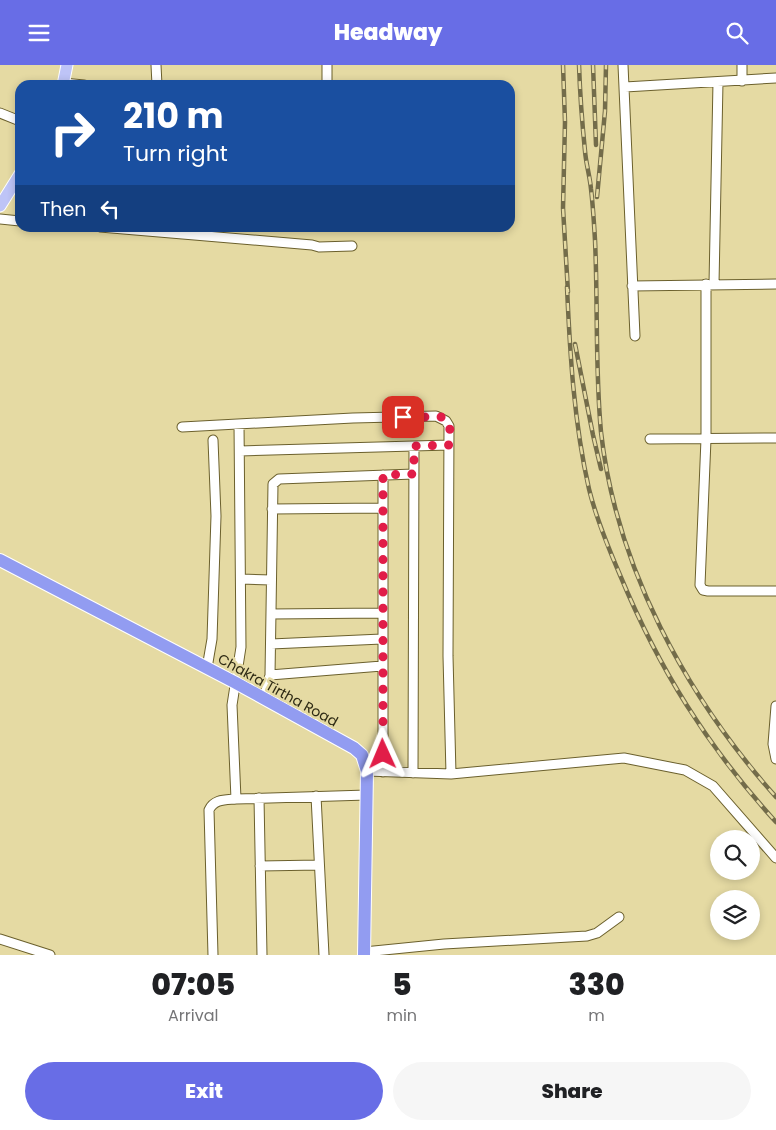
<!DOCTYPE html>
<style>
:root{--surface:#fff;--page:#f6f6f6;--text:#202124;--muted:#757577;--accent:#686de6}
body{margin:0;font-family:Poppins,sans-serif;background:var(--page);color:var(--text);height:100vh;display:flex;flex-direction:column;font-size:19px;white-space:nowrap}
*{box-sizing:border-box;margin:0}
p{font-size:16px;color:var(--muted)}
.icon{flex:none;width:28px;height:28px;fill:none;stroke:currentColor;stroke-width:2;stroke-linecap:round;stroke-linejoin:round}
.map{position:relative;height:890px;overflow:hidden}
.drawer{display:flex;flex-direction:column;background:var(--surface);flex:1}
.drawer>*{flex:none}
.top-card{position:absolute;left:15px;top:15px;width:500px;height:152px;border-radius:15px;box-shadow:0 2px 8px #0003;background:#1a4fa0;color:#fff;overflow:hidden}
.tools{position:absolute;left:710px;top:765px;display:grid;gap:10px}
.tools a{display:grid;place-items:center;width:50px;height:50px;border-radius:50%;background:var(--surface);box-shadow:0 2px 8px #0003;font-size:25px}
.pin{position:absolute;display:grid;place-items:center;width:42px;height:42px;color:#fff;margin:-21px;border-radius:10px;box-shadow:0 2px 8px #0006}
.me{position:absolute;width:55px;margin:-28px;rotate:359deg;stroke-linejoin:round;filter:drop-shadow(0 0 4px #0008)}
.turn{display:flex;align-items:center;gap:18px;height:105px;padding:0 25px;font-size:22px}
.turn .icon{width:65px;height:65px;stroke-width:2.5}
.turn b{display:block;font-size:35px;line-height:42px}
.then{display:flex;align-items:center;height:48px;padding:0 25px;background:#0003;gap:10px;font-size:19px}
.eta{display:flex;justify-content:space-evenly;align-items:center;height:85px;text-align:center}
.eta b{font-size:30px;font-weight:800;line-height:35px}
.action{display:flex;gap:10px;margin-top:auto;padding:10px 25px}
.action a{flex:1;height:58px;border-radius:30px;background:var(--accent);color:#fff;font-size:20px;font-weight:800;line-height:58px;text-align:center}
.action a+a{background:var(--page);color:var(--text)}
header{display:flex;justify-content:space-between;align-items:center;height:65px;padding:0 25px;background:var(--accent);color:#fff;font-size:22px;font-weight:800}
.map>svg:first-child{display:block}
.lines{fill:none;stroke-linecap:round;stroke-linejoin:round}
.minor-casing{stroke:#6b602d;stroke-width:11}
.major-casing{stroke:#fff;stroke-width:13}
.highway-casing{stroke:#fff;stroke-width:14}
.minor{stroke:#fff;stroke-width:9}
.major{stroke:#bec4f7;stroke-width:11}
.highway{stroke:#929cf1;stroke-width:12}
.rail-casing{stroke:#736c4a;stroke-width:4.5}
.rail{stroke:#e5daa3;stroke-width:2.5;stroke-dasharray:8;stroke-linecap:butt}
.route{stroke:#e11d48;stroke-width:9;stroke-dasharray:0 16.2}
.labels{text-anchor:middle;stroke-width:5;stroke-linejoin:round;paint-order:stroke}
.street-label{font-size:14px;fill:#2e2a14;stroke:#e5daa3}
</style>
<header><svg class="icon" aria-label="menu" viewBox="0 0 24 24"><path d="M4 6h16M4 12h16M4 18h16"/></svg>Headway<svg class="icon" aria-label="search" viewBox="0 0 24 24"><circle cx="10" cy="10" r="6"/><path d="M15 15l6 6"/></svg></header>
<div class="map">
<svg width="776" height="890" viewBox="0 0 776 890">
<rect width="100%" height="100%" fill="#e5daa3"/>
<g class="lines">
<g class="minor-casing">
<path id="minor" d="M 156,0 L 157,20
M 327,0 L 327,20
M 623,0 L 635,271
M 742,16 L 742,0
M 63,18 L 84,20
M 625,22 L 776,13
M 0,48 L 20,56
M 0,154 L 20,156
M 100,162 L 312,180 L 319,182 L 352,181
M 706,219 L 706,374 L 700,520 L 703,525 L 708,526 L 776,526
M 714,219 L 718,17
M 632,221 L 776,219
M 182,362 L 353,353 L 436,351 L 446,356 L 449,361 L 448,591 L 451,709
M 650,374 L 776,373
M 240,386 L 449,380
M 272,444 L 383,443
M 241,514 L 271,515
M 271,549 L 382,548
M 271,579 L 382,574
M 207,603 L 212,574 L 216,451 L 213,375
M 270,610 L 382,601
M 264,633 L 270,610 L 273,419 L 279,414 L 414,409
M 776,641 L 773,679 L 776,694
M 367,706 L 451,709 L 624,693 L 685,705 L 713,721 L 776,793
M 383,707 L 383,410
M 413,708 L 414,381
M 316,731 L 324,890
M 259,733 L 262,890
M 236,734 L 232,640 L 241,582 L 239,359
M 260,801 L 319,800
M 0,874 L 50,890
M 364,887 L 444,879 L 587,871 L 597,868 L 619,852
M 213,890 L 209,745 C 214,734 225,735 236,734 L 367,730"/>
</g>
<g class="major-casing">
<path id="major" d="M 63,20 L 67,0
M 0,141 L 20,109"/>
</g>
<g class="highway-casing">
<path id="highway" d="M 0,495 L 236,618 L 354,683 L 362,690 L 367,706 L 364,890"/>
</g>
<use href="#minor" class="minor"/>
<use href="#major" class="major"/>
<use href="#highway" class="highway"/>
<g class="rail-casing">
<path id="rail" d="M 563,0 L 565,57 L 563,143 L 568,227
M 579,0 C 580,29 582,57 585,86 C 586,99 590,112 591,124 C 593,141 594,158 595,175 C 598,239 595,303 601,367 C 616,502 686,631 776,732
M 593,0 L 596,80
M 597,132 L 605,46 L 606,0
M 567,222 C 570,290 574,358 589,424 C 596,453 608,482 620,510 C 659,604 707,681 776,757
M 575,279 L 593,370 L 601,404"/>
</g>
<use href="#rail" class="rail"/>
</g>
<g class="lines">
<path class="route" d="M 383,689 L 383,410 L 414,409 L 414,381 L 449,380 L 450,361 L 442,352 L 403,352"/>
</g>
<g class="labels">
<g class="street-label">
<text transform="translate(278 625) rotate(29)" y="5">Chakra Tirtha Road</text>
</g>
</g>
</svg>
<div class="tools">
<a><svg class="icon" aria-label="search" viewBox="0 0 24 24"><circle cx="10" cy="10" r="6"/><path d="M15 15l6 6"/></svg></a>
<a><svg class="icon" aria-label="layers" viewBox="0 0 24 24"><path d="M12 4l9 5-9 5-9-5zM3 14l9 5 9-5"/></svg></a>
</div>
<div class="pin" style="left:403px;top:352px;background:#d93025"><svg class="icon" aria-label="arrive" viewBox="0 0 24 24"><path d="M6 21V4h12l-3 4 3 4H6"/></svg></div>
<svg class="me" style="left:383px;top:689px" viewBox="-20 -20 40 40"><path d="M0-17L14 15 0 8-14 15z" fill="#e11d48" stroke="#fff" stroke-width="4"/></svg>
<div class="top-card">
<div class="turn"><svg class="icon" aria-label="right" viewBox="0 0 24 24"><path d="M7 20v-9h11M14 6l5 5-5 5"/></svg><div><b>210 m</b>Turn right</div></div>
<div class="then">Then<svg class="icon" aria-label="left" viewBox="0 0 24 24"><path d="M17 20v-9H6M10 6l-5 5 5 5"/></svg></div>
</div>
</div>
<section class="drawer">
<div class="eta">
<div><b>07:05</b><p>Arrival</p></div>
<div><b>5</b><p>min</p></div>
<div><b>330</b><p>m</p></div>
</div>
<div class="action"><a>Exit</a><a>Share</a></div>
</section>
